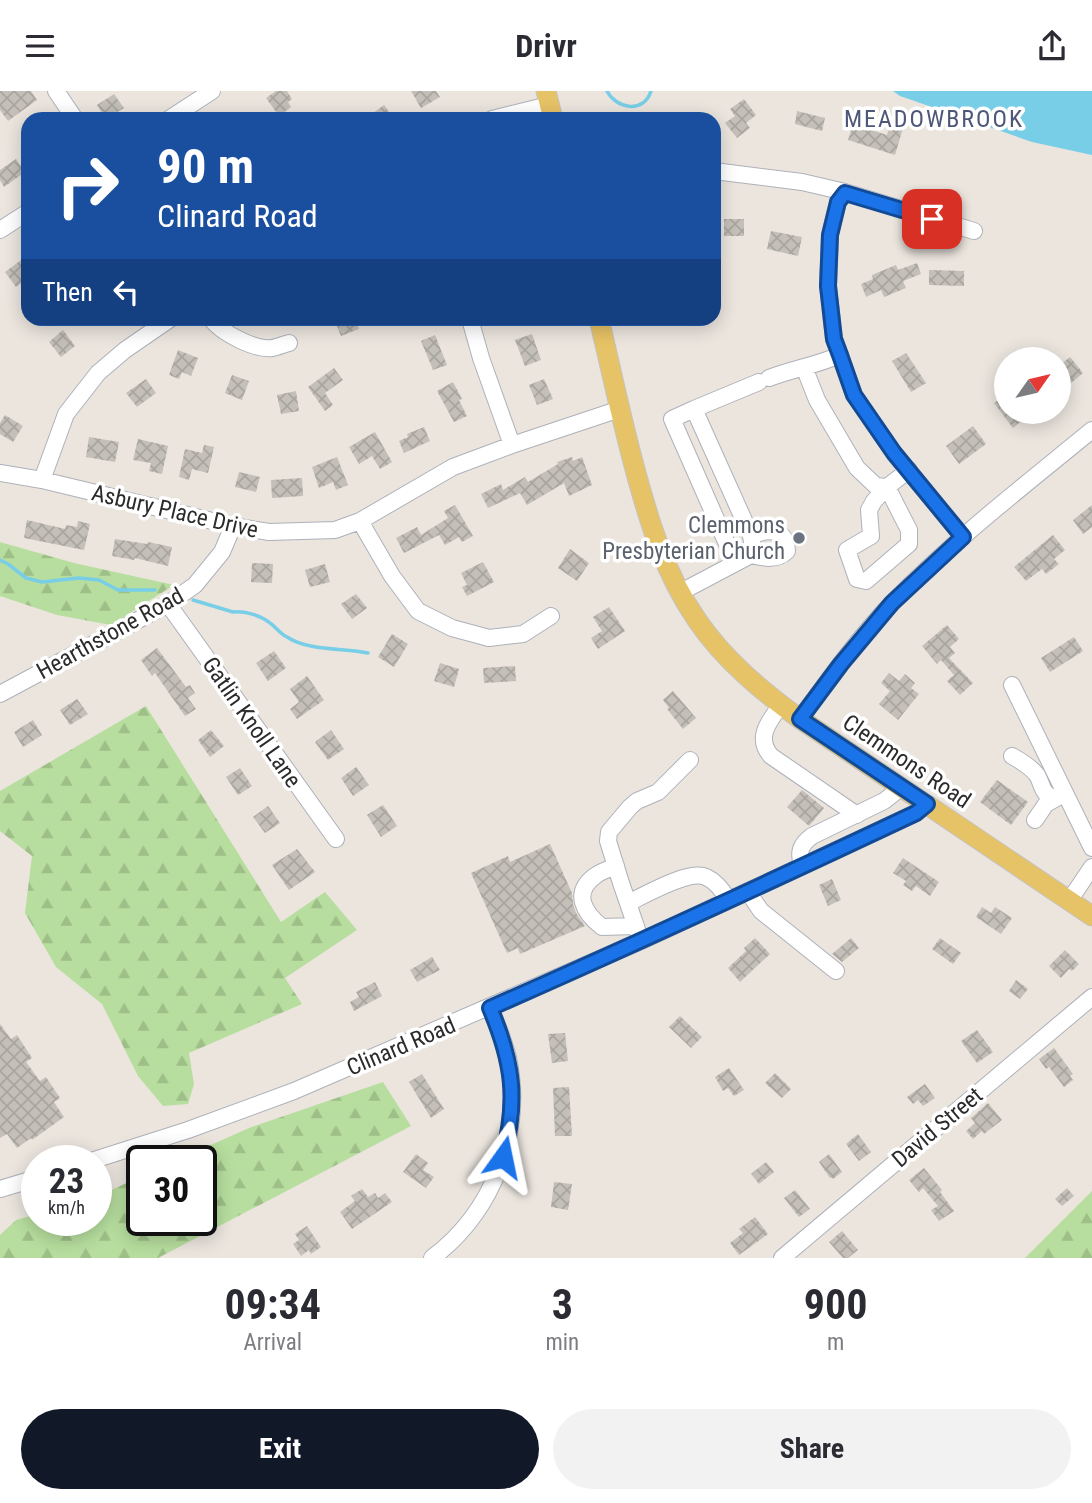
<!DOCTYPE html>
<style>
:root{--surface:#fff;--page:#f2f2f3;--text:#2b2b33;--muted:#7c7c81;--accent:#111827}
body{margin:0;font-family:"Roboto Condensed",sans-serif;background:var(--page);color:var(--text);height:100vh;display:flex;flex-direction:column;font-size:26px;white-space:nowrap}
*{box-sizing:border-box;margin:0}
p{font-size:23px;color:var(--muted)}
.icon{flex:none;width:38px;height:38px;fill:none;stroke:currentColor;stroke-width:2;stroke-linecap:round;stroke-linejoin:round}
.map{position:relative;height:1167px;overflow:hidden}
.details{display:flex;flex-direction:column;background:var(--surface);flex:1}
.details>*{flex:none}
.banner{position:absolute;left:21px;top:21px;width:700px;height:214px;border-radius:21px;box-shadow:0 4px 18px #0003;background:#1a4fa0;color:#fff;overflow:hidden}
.needle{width:46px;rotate:56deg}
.tools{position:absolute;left:994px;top:256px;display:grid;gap:14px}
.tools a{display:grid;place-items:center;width:77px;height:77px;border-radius:50%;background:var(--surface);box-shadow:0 4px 18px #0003;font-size:35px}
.speed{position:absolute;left:21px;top:1054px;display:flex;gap:14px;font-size:35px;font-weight:700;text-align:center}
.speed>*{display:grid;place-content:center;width:91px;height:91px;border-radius:50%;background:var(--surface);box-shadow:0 4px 18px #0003;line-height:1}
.speed small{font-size:18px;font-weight:400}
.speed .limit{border:4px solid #111;border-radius:10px;background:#fff;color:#111}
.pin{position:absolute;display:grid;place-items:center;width:60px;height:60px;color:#fff;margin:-30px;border-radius:14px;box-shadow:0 4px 10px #0006}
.me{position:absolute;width:77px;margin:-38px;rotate:12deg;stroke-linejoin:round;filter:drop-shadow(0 0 5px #0008)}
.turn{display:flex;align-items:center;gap:24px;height:147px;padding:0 21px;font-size:32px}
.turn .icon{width:91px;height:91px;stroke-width:2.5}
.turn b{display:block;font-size:49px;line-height:60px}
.then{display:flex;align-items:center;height:66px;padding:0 21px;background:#0003;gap:14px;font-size:26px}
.eta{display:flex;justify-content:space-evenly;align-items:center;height:119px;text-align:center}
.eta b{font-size:42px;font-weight:700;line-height:49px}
.action{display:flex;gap:14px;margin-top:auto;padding:14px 21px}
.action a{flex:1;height:80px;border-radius:42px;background:var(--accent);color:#fff;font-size:28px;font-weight:700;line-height:80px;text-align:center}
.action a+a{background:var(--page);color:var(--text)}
header{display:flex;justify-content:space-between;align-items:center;height:91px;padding:0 21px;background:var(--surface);font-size:32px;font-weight:700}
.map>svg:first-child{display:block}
.forest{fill:url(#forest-firs)}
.water{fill:#78cee6}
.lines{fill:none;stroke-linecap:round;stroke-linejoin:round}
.stream{stroke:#78cee6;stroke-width:3.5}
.building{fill:url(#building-cross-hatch)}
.minor-casing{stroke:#aeb1ba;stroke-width:18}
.major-casing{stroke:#c4c4c4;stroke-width:21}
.minor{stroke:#fff;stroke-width:16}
.major{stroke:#e7c367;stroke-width:19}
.route-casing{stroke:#114b97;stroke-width:18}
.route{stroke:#1a73e8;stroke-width:12}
.worship-dot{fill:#6b7280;stroke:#fff;stroke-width:2.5}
.labels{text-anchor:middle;stroke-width:7;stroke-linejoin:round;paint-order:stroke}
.street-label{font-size:23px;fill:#2b2b2b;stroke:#fff}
.worship-label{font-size:23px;fill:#5b616d;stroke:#fff;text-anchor:end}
.neighbourhood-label{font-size:24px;letter-spacing:2px;fill:#4e5778;stroke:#fff}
</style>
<header><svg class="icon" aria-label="menu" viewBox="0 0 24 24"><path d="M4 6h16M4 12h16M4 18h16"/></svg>Drivr<svg class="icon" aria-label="share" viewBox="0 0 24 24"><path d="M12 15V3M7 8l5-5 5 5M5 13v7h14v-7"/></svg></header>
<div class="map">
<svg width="1092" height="1167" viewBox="0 0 1092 1167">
<defs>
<pattern id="forest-firs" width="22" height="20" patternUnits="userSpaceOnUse" patternTransform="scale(1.75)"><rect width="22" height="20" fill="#b7de9e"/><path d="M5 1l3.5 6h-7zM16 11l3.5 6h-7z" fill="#9ebf88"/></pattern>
<pattern id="building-cross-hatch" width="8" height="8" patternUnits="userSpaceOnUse" patternTransform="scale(1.75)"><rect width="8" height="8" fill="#c4c0b9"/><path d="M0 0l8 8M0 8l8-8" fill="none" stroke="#a9a59f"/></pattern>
</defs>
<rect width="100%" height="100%" fill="#ebe5de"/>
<path class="forest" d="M 0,451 L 74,472 L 174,494 L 111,534 L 57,524 L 0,505 Z
M 146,615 L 281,831 L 325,801 L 357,839 L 285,887 L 302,913 L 189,962 L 194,993 L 188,1013 L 163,1015 L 138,985 L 102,913 L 56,876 L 25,822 L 32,765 L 0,740 L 0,700 Z
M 383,991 L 411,1035 L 158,1167 L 0,1167 L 0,1144 L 16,1129 L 37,1123 L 37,1129 L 96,1129 L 96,1106 L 142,1085 L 142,1129 L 201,1129 L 201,1069 L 177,1069 L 249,1037 Z
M 1092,1100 L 1092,1167 L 1025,1167 Z"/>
<path class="water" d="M 893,0 L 1092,0 L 1092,64 L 1032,51 L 900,5 Z"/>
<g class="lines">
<path class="stream" d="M 607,0 C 616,18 644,23 651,0
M 0,469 L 8,473 L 26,487 L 42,491 L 79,487 L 99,489 L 118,499 L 155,499
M 193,509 L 233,521 C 245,520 260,524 270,532 C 276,536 280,543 287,546 C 308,560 343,557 368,562"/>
</g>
<path class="building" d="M 0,0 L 31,0 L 37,9 L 8,30 L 0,19 Z
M 276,0 L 287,0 L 292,8 L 288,11 L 291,16 L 279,25 L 266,7 Z
M 411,0 L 436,0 L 440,6 L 421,17 Z
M 114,3 L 124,17 L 106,28 L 97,14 Z
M 744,8 L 756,24 L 746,32 L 750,37 L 737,47 L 725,32 L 735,25 L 730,18 Z
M 384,14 L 394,28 L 365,28 Z
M 797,20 L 825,27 L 822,40 L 795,33 Z
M 853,33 L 887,44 L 890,33 L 903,37 L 895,64 L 848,49 Z
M 16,68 L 25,81 L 4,96 L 0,89 L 0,79 Z
M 724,128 L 744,128 L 744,145 L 724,145 Z
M 771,140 L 802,146 L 798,165 L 767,158 Z
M 28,164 L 28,187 L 16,196 L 5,181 Z
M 917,172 L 921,183 L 903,190 L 906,197 L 884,206 L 881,199 L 866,206 L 861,193 L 873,188 L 872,184 L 896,174 L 898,179 Z
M 929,179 L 964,180 L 964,195 L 929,194 Z
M 334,228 L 355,228 L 359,238 L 341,245 Z
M 63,239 L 75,255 L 61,266 L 49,251 Z
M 532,243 L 541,269 L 525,275 L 515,249 Z
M 435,244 L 447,274 L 433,279 L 421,250 Z
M 178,259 L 198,267 L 191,285 L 182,281 L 179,288 L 169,284 Z
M 906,262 L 926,292 L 911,301 L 892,270 Z
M 1070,266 L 1083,282 L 1059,302 L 1059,275 Z
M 334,277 L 343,289 L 325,302 L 333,314 L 325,320 L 308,296 Z
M 232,284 L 249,290 L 242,309 L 225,302 Z
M 146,288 L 156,302 L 137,316 L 126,302 Z
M 544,288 L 553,308 L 537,314 L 529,294 Z
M 453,291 L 462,308 L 459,309 L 467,325 L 454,331 L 437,300 Z
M 296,300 L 299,320 L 281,323 L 277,304 Z
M 1006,303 L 1006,320 L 1029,320 L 1022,326 L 1024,328 L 1013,337 L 994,312 Z
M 5,324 L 23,335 L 13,351 L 0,343 L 0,332 Z
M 973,335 L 986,353 L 959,373 L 946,355 Z
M 424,336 L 430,350 L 404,362 L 399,350 L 408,346 L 407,343 Z
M 375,341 L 392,371 L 380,378 L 372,365 L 359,373 L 349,356 Z
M 89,346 L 119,351 L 115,371 L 86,366 Z
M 138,348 L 168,355 L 162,383 L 149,380 L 151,372 L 133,369 Z
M 204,354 L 214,356 L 208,382 L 192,378 L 189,389 L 179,386 L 185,358 L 202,362 Z
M 337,366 L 348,394 L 336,399 L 333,391 L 319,397 L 312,376 Z
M 572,366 L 573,370 L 582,366 L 592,394 L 569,405 L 564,392 L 527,414 L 520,402 L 488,417 L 481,403 L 501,393 L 503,399 L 525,386 L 528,391 L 558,373 L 557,371 Z
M 239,381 L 260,386 L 256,401 L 235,396 Z
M 302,387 L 303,405 L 272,407 L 271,389 Z
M 455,414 L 473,445 L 462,451 L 459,446 L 445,454 L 439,444 L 404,462 L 396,447 L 417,436 L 421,444 L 448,427 L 444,420 Z
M 1092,414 L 1092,436 L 1083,443 L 1073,429 Z
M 27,429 L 65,438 L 66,434 L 77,436 L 78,430 L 90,433 L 84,459 L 24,447 Z
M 1053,444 L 1065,459 L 1054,468 L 1059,473 L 1046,483 L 1042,478 L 1026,490 L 1014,476 Z
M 115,448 L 147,453 L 148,451 L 172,456 L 168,475 L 135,467 L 134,469 L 112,465 Z
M 570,458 L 589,472 L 577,490 L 558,477 Z
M 483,471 L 494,491 L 467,505 L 462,496 L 467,494 L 461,482 Z
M 252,472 L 273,473 L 272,492 L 251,491 Z
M 325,473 L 330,491 L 310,496 L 305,479 Z
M 356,503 L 367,517 L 352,528 L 341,513 Z
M 609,516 L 625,540 L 598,558 L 591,547 L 602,540 L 593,526 Z
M 947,534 L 959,548 L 950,556 L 955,562 L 949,567 L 973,592 L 960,604 L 947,590 L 954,584 L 941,569 L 937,573 L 922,555 Z
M 392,543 L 408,553 L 394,576 L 378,566 Z
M 1074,546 L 1083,560 L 1050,581 L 1041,567 Z
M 157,557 L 186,596 L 190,594 L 195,602 L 188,607 L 196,618 L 185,625 L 155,582 L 152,585 L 141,569 Z
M 274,560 L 286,577 L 268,590 L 256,572 Z
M 440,572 L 459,578 L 454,596 L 434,590 Z
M 515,575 L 516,590 L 484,592 L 483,577 Z
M 889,582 L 899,590 L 905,583 L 915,592 L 911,597 L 919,603 L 898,629 L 879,613 L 890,600 L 881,592 Z
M 307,585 L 324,609 L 297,628 L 290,618 L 299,611 L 290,598 Z
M 673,600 L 696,627 L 683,638 L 667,618 L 669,617 L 663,609 Z
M 77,608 L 88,623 L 70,634 L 60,619 Z
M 33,629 L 42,644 L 23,656 L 14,641 Z
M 211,639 L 224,655 L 210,666 L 198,649 Z
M 331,639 L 344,658 L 328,669 L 315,651 Z
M 356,676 L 369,694 L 353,705 L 341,687 Z
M 240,677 L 252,695 L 238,704 L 226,686 Z
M 997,689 L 1028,711 L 1011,734 L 980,711 Z
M 802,699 L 824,717 L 809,735 L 787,716 Z
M 383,714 L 397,735 L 381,746 L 367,724 Z
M 268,715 L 280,732 L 265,742 L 253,726 Z
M 550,753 L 572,802 L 573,813 L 576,822 L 585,835 L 520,863 L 518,857 L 507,862 L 471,782 L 508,765 L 510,771 Z
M 297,758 L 315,781 L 289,799 L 272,774 Z
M 903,767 L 939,791 L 930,805 L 916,795 L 912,800 L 903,794 L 906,790 L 893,782 Z
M 832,788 L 841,809 L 828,815 L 819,794 Z
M 982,816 L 991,822 L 995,816 L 1012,827 L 1001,843 L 976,826 Z
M 755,847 L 770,863 L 740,891 L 728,877 L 746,860 L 744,857 Z
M 851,847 L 859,857 L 842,871 L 832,863 Z
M 940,847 L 961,862 L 953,873 L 932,858 Z
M 1065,859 L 1079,873 L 1072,880 L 1069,878 L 1061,887 L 1049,875 Z
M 432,866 L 440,879 L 417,891 L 410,879 Z
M 1016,889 L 1028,898 L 1020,908 L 1009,900 Z
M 375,891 L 382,905 L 354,920 L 350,911 L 359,906 L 356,901 Z
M 680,925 L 702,946 L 691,957 L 669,936 Z
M 0,933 L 11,948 L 17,944 L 32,967 L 26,971 L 40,990 L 46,986 L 60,1007 L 54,1011 L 64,1026 L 32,1049 L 31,1047 L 17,1057 L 7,1043 L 0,1047 Z
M 977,939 L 993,961 L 977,972 L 961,950 Z
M 565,942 L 568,970 L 552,972 L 548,943 Z
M 1054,957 L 1073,983 L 1070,985 L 1073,989 L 1064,996 L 1049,976 L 1046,978 L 1039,968 Z
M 729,977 L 744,999 L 734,1005 L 728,997 L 723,1000 L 715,986 Z
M 775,982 L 791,998 L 782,1007 L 765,992 Z
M 422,983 L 444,1018 L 431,1027 L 409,991 Z
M 925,993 L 935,1007 L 923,1015 L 918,1009 L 913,1013 L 907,1006 Z
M 569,996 L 572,1045 L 555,1045 L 553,997 Z
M 988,1012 L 1002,1029 L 984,1043 L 982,1040 L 973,1048 L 966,1040 L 975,1032 L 971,1027 Z
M 858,1043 L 871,1061 L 859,1070 L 846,1053 Z
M 416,1063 L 428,1072 L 423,1079 L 434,1086 L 426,1097 L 403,1081 Z
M 829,1063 L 842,1081 L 833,1088 L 831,1086 L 830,1087 L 819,1071 Z
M 766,1071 L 774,1081 L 759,1093 L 751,1083 Z
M 924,1077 L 942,1099 L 940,1101 L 954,1120 L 939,1130 L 931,1119 L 938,1115 L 923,1097 L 919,1101 L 909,1089 Z
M 554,1091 L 572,1093 L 568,1119 L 551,1116 Z
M 1067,1097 L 1074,1105 L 1062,1115 L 1055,1108 Z
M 362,1098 L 368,1106 L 375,1102 L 378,1107 L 385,1102 L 392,1111 L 352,1138 L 340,1121 L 355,1110 L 351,1105 Z
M 795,1099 L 810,1118 L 799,1126 L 784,1107 Z
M 755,1126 L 768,1143 L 739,1164 L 730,1152 L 743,1142 L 739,1138 Z
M 307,1135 L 321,1156 L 311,1163 L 309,1159 L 301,1165 L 293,1153 L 299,1149 L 295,1143 Z
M 842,1140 L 858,1159 L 848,1167 L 843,1167 L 829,1151 Z"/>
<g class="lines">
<g class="minor-casing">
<path id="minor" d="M 56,0 L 75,28
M 169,28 L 212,0
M 492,28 L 549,14
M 714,80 L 802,91 L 845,101 L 974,140
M 845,101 L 838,111 L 830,144 L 828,195 L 834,248 L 854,304 L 894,362 L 963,446
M 0,139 L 28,121
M 211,228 C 222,242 254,259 272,257 C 278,256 284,253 289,252
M 470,228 L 481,267 L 512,354
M 804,276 L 817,309 L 857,377 L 876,395 L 887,396 L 909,379
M 769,287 C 793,278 817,274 840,264
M 694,318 L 672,328 L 735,471
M 0,382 L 42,389 L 233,435 L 269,441 L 335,439 L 360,430 L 453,376 L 512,354 L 620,318
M 42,389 L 66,323 L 98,282 L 125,259 L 170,228
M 887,396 L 909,439 L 909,453 L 866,490 L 857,488 L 847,459 L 871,445 L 869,419 L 874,410 Z
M 360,430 L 392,485 L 418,520 L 452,537 L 489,547 L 523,543 L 551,525
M 751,445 C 768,438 786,436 787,460 C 777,470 764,467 751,464
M 679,502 L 751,464 L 753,456 L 751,445 L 694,318 L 759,291
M 168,513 L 336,748
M 1012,594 L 1092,757
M 0,603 L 168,513 L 195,494 L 222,461 L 233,435
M 781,614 C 769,630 755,647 771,665 L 857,724
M 800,628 C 829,588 859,546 893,511 C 955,448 1025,394 1092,339
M 1012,665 C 1021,670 1031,676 1037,684 C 1043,694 1041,703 1054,707
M 1035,729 L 1046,713 L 1060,705
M 616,775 C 610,778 601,780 595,785 C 572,802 584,822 602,836 L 636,835
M 802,775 C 798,761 800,754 812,745 L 884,710 L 902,696
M 748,801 L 761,820 L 836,880
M 1069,810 L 1092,776
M 628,812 C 645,804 689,778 706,786 C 717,791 722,800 729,809
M 641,850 L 621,792 L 608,750 L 609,741 L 630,716 L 637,710 L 658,701 L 690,669
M 94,1069 L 188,1039 L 294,1000 L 641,850 L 916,722 L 927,713
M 0,1098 L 37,1087
M 432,1167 C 493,1121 524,1042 508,967 C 504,950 497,933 490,917
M 782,1167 L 1092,906"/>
</g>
<g class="major-casing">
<path id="major" d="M 546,0 L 553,28
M 599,228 C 610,274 620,321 632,367 C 647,424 663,480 697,529 C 724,569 762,600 800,628 L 1092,825"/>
</g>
<use href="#minor" class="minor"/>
<use href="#major" class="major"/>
</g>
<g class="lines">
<g class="route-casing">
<path id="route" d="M 503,1066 C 518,1009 513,971 490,917 C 633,854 774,789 916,722 L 927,713 L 800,628 L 841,573 L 892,512 L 963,446 L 894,362 L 854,304 L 840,264 L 834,248 L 828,195 L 830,144 L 838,111 L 845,102 L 932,128"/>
</g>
<use href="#route" class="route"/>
</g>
<circle class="worship-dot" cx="799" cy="447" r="7"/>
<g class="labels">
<g class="street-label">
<text transform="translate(175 420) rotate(13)" y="8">Asbury Place Drive</text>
<text transform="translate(110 542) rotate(-29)" y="8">Hearthstone Road</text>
<text transform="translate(252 631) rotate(55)" y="8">Gatlin Knoll Lane</text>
<text transform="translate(907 670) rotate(34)" y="8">Clemmons Road</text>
<text transform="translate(401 955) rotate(-23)" y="8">Clinard Road</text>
<text transform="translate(937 1036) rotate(-40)" y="8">David Street</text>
</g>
<g class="worship-label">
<text x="785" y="442">Clemmons<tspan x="785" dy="26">Presbyterian Church</tspan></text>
</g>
<g class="neighbourhood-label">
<text x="934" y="36">MEADOWBROOK</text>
</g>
</g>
</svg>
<div class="tools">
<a><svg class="needle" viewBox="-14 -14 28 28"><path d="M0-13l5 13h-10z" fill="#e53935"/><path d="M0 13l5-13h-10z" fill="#7c7c81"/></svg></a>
</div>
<div class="speed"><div>23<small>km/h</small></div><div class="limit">30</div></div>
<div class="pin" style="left:932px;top:128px;background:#d93025"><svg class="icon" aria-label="arrive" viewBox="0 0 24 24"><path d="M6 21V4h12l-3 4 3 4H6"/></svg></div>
<svg class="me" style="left:503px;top:1066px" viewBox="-20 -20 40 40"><path d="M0-17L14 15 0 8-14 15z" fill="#1a73e8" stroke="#fff" stroke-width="4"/></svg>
<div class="banner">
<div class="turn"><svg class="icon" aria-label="right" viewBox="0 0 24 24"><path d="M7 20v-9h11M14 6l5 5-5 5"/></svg><div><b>90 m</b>Clinard Road</div></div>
<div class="then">Then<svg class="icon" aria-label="left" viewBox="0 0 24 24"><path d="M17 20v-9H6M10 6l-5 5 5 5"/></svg></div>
</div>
</div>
<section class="details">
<div class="eta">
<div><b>09:34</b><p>Arrival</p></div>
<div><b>3</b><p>min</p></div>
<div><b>900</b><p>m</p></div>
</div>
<div class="action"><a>Exit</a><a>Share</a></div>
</section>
